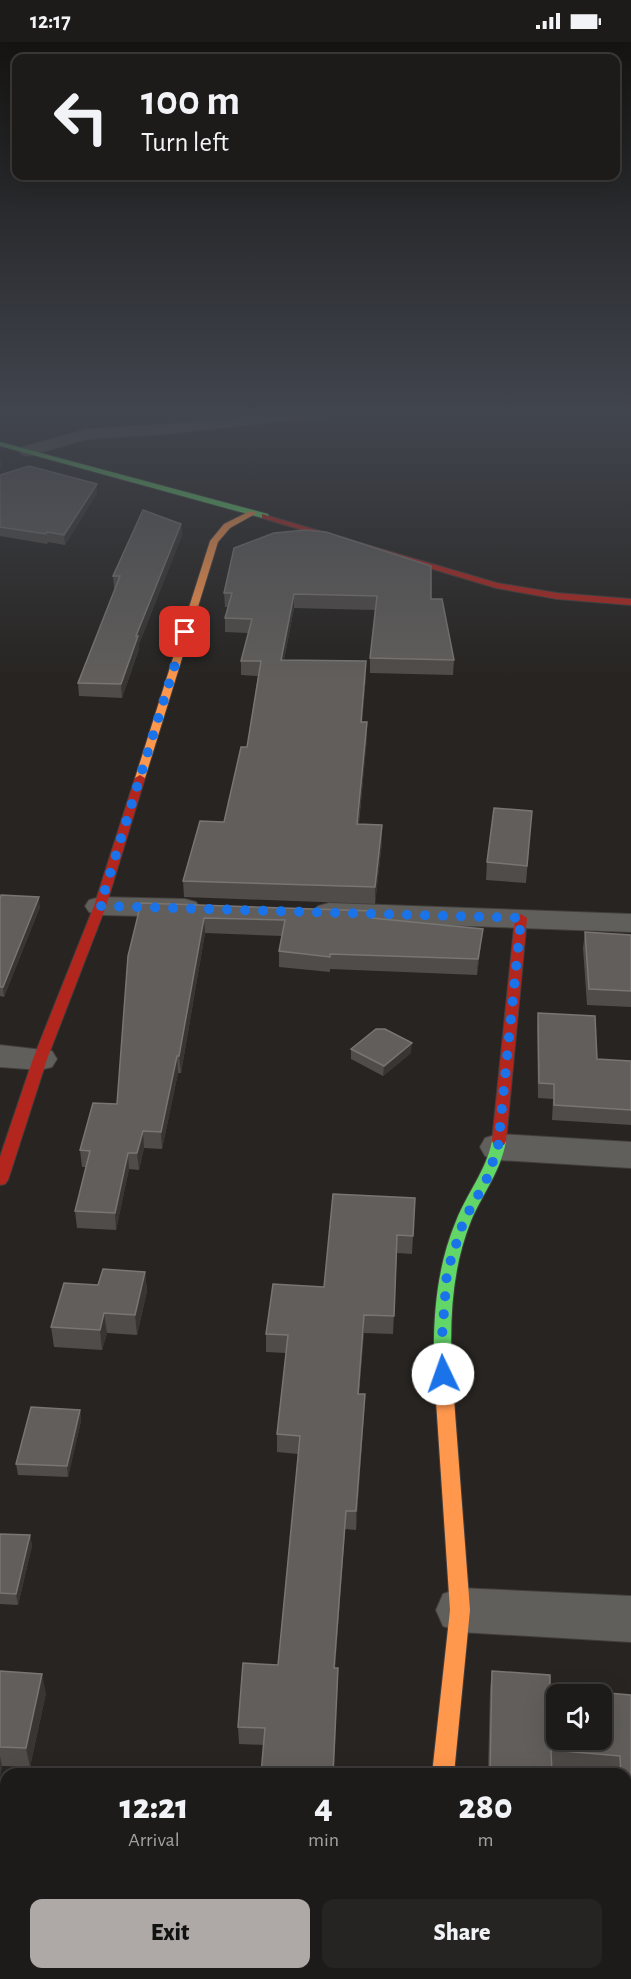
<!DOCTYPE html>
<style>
:root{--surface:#1d1b19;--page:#252422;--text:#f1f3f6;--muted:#a0a1a2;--line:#3b3938;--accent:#aea9a6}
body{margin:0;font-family:"Alegreya Sans",sans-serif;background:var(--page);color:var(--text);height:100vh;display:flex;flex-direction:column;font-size:22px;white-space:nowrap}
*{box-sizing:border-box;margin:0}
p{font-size:20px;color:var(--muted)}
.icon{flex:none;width:33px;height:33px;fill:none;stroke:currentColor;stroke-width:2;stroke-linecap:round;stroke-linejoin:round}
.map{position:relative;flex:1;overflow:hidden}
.sheet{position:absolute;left:0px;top:1726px;width:632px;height:212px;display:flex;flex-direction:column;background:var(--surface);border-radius:18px 18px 0 0;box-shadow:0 6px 24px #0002,0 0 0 2px var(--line)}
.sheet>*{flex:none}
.hud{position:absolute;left:12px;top:12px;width:608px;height:126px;border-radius:12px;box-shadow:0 6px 24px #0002,0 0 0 2px var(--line);background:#1d1b19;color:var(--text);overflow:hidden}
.buttons{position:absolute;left:546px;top:1642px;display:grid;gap:12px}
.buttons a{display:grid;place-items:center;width:66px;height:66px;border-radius:12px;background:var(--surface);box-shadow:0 6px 24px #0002,0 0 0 2px var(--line);font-size:30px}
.pin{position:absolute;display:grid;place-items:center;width:51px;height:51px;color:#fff;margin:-26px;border-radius:12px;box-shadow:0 3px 9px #0006}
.me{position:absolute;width:66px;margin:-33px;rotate:357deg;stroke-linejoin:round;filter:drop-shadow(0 0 4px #0008)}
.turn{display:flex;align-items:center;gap:21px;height:126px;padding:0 30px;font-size:27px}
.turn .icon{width:78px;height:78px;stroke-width:2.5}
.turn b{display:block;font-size:42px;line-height:51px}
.eta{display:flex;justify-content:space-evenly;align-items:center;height:102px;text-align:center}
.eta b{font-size:36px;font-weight:800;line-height:42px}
.cta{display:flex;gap:12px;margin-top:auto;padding:12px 30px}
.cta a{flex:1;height:69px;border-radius:12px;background:var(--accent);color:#111;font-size:24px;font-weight:800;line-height:69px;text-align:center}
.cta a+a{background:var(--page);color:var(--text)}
.status{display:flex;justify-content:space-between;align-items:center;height:42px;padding:0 30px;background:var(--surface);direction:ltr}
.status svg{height:16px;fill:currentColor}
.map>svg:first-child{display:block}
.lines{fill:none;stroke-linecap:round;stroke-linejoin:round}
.street-casing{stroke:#423e3c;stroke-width:2}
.fast-casing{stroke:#423e3c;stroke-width:2}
.slow-casing{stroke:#423e3c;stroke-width:2}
.jam-casing{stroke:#423e3c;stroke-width:2}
.street{fill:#615f5c;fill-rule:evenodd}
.fast{fill:#63d668;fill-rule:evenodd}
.slow{fill:#ff974d;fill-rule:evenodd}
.jam{fill:#b3261e;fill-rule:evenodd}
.wall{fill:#504c49}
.shaded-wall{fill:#383532}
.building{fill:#615e5b;stroke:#797572;stroke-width:1.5;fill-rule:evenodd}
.route{stroke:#1a73e8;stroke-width:10;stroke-dasharray:0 18}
</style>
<div class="status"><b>12:17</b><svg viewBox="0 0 49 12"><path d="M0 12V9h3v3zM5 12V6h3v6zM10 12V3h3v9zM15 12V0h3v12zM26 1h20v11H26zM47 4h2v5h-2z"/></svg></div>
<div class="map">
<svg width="631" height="1937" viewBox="0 0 631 1937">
<rect width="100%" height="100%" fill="#272421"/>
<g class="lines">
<g class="street-casing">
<path id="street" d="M 273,370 L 328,370 L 325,374 L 319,375 L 167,392 L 88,397 L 28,414 L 22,413 L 19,409 L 22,405 L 87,387 L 167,382 Z
M 100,855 L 185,857 L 196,860 L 200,866 L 196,872 L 185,875 L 100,873 L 89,870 L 85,864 L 89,858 Z
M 329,861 L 631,872 L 631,890 L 329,879 L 318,876 L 314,870 L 318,864 Z
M 0,1003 L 52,1009 L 57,1017 L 52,1025 L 40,1028 L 0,1025 Z
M 498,1092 L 631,1100 L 631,1126 L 498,1118 L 485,1114 L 480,1105 L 485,1096 Z
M 460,1546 L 631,1554 L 631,1600 L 460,1590 L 443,1584 L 436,1568 L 443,1552 Z
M 0,1846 L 6,1847 L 6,1905 L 0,1904 Z
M 395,1932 L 453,1932 L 453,1937 L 395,1937 Z"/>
</g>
<g class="fast-casing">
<path id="fast" d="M 0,400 L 268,472 L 269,474 L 262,476 L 0,404 Z
M 499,1094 L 504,1095 L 506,1099 C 501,1129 483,1151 471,1179 C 450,1231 449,1289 453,1344 L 450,1349 L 444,1351 L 438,1349 L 435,1344 C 432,1289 434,1231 456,1179 C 467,1151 486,1129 492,1099 L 494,1095 Z"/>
</g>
<g class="slow-casing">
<path id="slow" d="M 250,469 L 257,471 L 230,486 L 218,500 L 145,736 L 140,739 L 136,738 L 135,736 L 210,499 L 224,482 Z
M 444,1337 L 450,1339 L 453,1344 L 470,1568 L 454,1732 L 432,1732 L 450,1568 L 435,1344 L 438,1339 Z"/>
</g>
<g class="jam-casing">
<path id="jam" d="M 262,472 L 497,541 L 557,551 L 631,557 L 631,563 L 557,557 L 496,546 L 262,476 Z
M 140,733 L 145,736 L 106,864 L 47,1017 L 8,1138 L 5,1142 L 0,1143 L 0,1115 L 33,1017 L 94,864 L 135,736 Z
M 521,872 L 527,876 L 506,1099 L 504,1103 L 494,1103 L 492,1099 L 515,876 Z"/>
</g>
<use href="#street" class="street"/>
<use href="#fast" class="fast"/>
<use href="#slow" class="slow"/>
<use href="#jam" class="jam"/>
</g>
<path class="wall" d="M 0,433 L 97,442 L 97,451 L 65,503 L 48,500 L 47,502 L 0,494 Z
M 181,482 L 182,493 L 139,602 L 139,607 L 122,656 L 79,654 L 78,641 L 115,546 L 114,546 L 113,534 Z
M 234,506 L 431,557 L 454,618 L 453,633 L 370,631 L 370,616 L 375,568 L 294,566 L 284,618 L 366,634 L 362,680 L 367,695 L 359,782 L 382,783 L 382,800 L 375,862 L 184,855 L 183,839 L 224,780 L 247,705 L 258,634 L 241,633 L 241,619 L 248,591 L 225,590 L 225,576 L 228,565 L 225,565 L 224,551 Z
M 532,769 L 526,841 L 486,838 L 487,820 Z
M 0,856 L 40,865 L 4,955 L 0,954 Z
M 141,861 L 373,869 L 373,876 L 481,902 L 477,933 L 330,927 L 330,930 L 279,925 L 279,909 L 282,894 L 205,891 L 181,1031 L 178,1031 L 162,1107 L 144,1106 L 139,1128 L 129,1127 L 116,1188 L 77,1186 L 75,1169 L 86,1125 L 82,1125 L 80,1108 L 117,1062 Z
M 585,890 L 631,893 L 631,965 L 587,963 L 583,906 Z
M 538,971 L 597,1017 L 631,1019 L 631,1083 L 552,1078 L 553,1057 L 538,1056 L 537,986 Z
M 351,1007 L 411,1011 L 383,1034 L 351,1017 Z
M 415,1156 L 412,1212 L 397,1211 L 393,1292 L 364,1291 L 359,1352 L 365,1352 L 364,1371 L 356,1488 L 345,1487 L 335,1626 L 338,1643 L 264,1703 L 239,1702 L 238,1685 L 278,1623 L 298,1412 L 277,1410 L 277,1392 L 286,1311 L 266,1310 L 266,1292 L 324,1245 Z
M 145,1230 L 147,1249 L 137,1293 L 107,1291 L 102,1308 L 54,1305 L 51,1285 L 98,1243 Z
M 80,1368 L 81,1379 L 68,1435 L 18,1433 L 16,1422 Z
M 0,1492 L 30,1493 L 32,1504 L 18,1563 L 0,1562 Z
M 0,1629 L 46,1651 L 30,1725 L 2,1724 L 0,1734 Z
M 492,1629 L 550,1646 L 631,1653 L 631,1849 L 630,1849 L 626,1763 L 626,1732 L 616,1732 L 616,1731 L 552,1725 L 552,1732 L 488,1732 L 490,1646 Z"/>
<path class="shaded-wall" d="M 1,417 L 2,426 L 0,427 L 0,418 Z
M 97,442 L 97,451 L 65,503 L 64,493 Z
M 181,482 L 182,493 L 139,602 L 139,607 L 122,656 L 121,642 L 136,594 Z
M 294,552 L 294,566 L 281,633 L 281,618 Z
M 366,619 L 366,634 L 361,695 L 361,680 Z
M 367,680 L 367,695 L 357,798 L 357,782 Z
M 382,783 L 382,800 L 375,862 L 375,845 Z
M 39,855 L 40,865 L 4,955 L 3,945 Z
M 204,876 L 205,891 L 181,1031 L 179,1014 Z
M 483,887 L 481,902 L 477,933 L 478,917 Z
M 412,1001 L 411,1011 L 383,1034 L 384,1024 Z
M 177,1014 L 178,1031 L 162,1107 L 161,1090 Z
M 143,1089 L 144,1106 L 139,1128 L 137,1111 Z
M 128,1111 L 129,1127 L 116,1188 L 115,1171 Z
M 145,1230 L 147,1249 L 137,1293 L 135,1273 Z
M 104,1271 L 107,1291 L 102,1308 L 100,1288 Z
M 364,1273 L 364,1291 L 357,1370 L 358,1352 Z
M 365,1352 L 364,1371 L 356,1488 L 356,1469 Z
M 80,1368 L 81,1379 L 68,1435 L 67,1424 Z
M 346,1469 L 345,1487 L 334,1643 L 334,1626 Z
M 30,1493 L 32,1504 L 18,1563 L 16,1552 Z
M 338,1626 L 334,1732 L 333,1732 Z
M 42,1632 L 46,1651 L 30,1725 L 26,1706 Z
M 0,1714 L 2,1724 L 0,1734 Z"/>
<path class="building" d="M 29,424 L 97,442 L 64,493 L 47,490 L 46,492 L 0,485 L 0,433 Z
M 143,468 L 181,482 L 136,594 L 138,594 L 121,642 L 78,641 L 120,534 L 113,534 Z
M 305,488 L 326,490 L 431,524 L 431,557 L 442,557 L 454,618 L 370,616 L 377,554 L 294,552 L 281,618 L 366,619 L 361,680 L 367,680 L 357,782 L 382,783 L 375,845 L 183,839 L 200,779 L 224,780 L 241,705 L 247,705 L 261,619 L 241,619 L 252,577 L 225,576 L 232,551 L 224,551 L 234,506 L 274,491 Z
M 494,766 L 532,769 L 527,824 L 487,820 Z
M 1,853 L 39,855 L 3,945 L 0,945 L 0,856 Z
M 141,861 L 373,869 L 372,876 L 483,887 L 478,917 L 330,912 L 330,915 L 279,909 L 285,878 L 204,876 L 179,1014 L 177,1014 L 161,1090 L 143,1089 L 137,1111 L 128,1111 L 115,1171 L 75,1169 L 90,1109 L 80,1108 L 93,1061 L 117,1062 L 128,914 Z
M 585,890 L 631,893 L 631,949 L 589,947 Z
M 538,971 L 595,974 L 597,1017 L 631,1019 L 631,1068 L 554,1063 L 554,1042 L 539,1041 Z
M 376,987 L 385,987 L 412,1001 L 384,1024 L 351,1007 Z
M 333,1152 L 415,1156 L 413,1194 L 397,1193 L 394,1274 L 364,1273 L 358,1352 L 365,1352 L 356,1469 L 346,1469 L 334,1626 L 338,1626 L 333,1732 L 261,1732 L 265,1686 L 238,1685 L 243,1621 L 278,1623 L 300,1394 L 277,1392 L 288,1293 L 266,1292 L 273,1242 L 324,1245 Z
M 103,1227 L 145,1230 L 135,1273 L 104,1271 L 100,1288 L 51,1285 L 64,1241 L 98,1243 Z
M 31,1365 L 80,1368 L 67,1424 L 16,1422 Z
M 0,1492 L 30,1493 L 16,1552 L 0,1551 Z
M 0,1629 L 42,1632 L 26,1706 L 0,1705 Z
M 492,1629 L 550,1633 L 550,1646 L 631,1653 L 631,1773 L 630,1745 L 626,1744 L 626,1732 L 621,1732 L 620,1714 L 551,1708 L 552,1732 L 490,1732 ZM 556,1653 L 602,1653 L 602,1698 L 556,1698 Z"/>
<linearGradient id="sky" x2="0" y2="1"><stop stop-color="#151412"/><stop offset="0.58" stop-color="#41454e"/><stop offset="1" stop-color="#41454e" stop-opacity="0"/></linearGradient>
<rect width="631" height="641" fill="url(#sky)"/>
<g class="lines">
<path class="route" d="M 185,590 L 100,864 L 521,876 L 498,1105 L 486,1139 L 464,1178 L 447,1230 L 441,1308 L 443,1332"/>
</g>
</svg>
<div class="buttons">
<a><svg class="icon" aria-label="sound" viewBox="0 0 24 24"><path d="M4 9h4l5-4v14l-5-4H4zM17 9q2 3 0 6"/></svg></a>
</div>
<div class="pin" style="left:185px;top:590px;background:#d93025"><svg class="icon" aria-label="arrive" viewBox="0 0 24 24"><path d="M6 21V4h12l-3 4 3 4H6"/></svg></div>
<svg class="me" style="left:443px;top:1332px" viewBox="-20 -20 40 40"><circle r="19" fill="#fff"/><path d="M0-13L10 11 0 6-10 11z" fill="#1a73e8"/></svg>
<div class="hud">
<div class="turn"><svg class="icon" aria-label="left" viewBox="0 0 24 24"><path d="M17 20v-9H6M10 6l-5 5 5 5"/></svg><div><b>100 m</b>Turn left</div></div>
</div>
<section class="sheet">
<div class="eta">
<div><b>12:21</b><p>Arrival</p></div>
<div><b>4</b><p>min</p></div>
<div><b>280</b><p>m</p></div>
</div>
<div class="cta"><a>Exit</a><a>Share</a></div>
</section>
</div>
